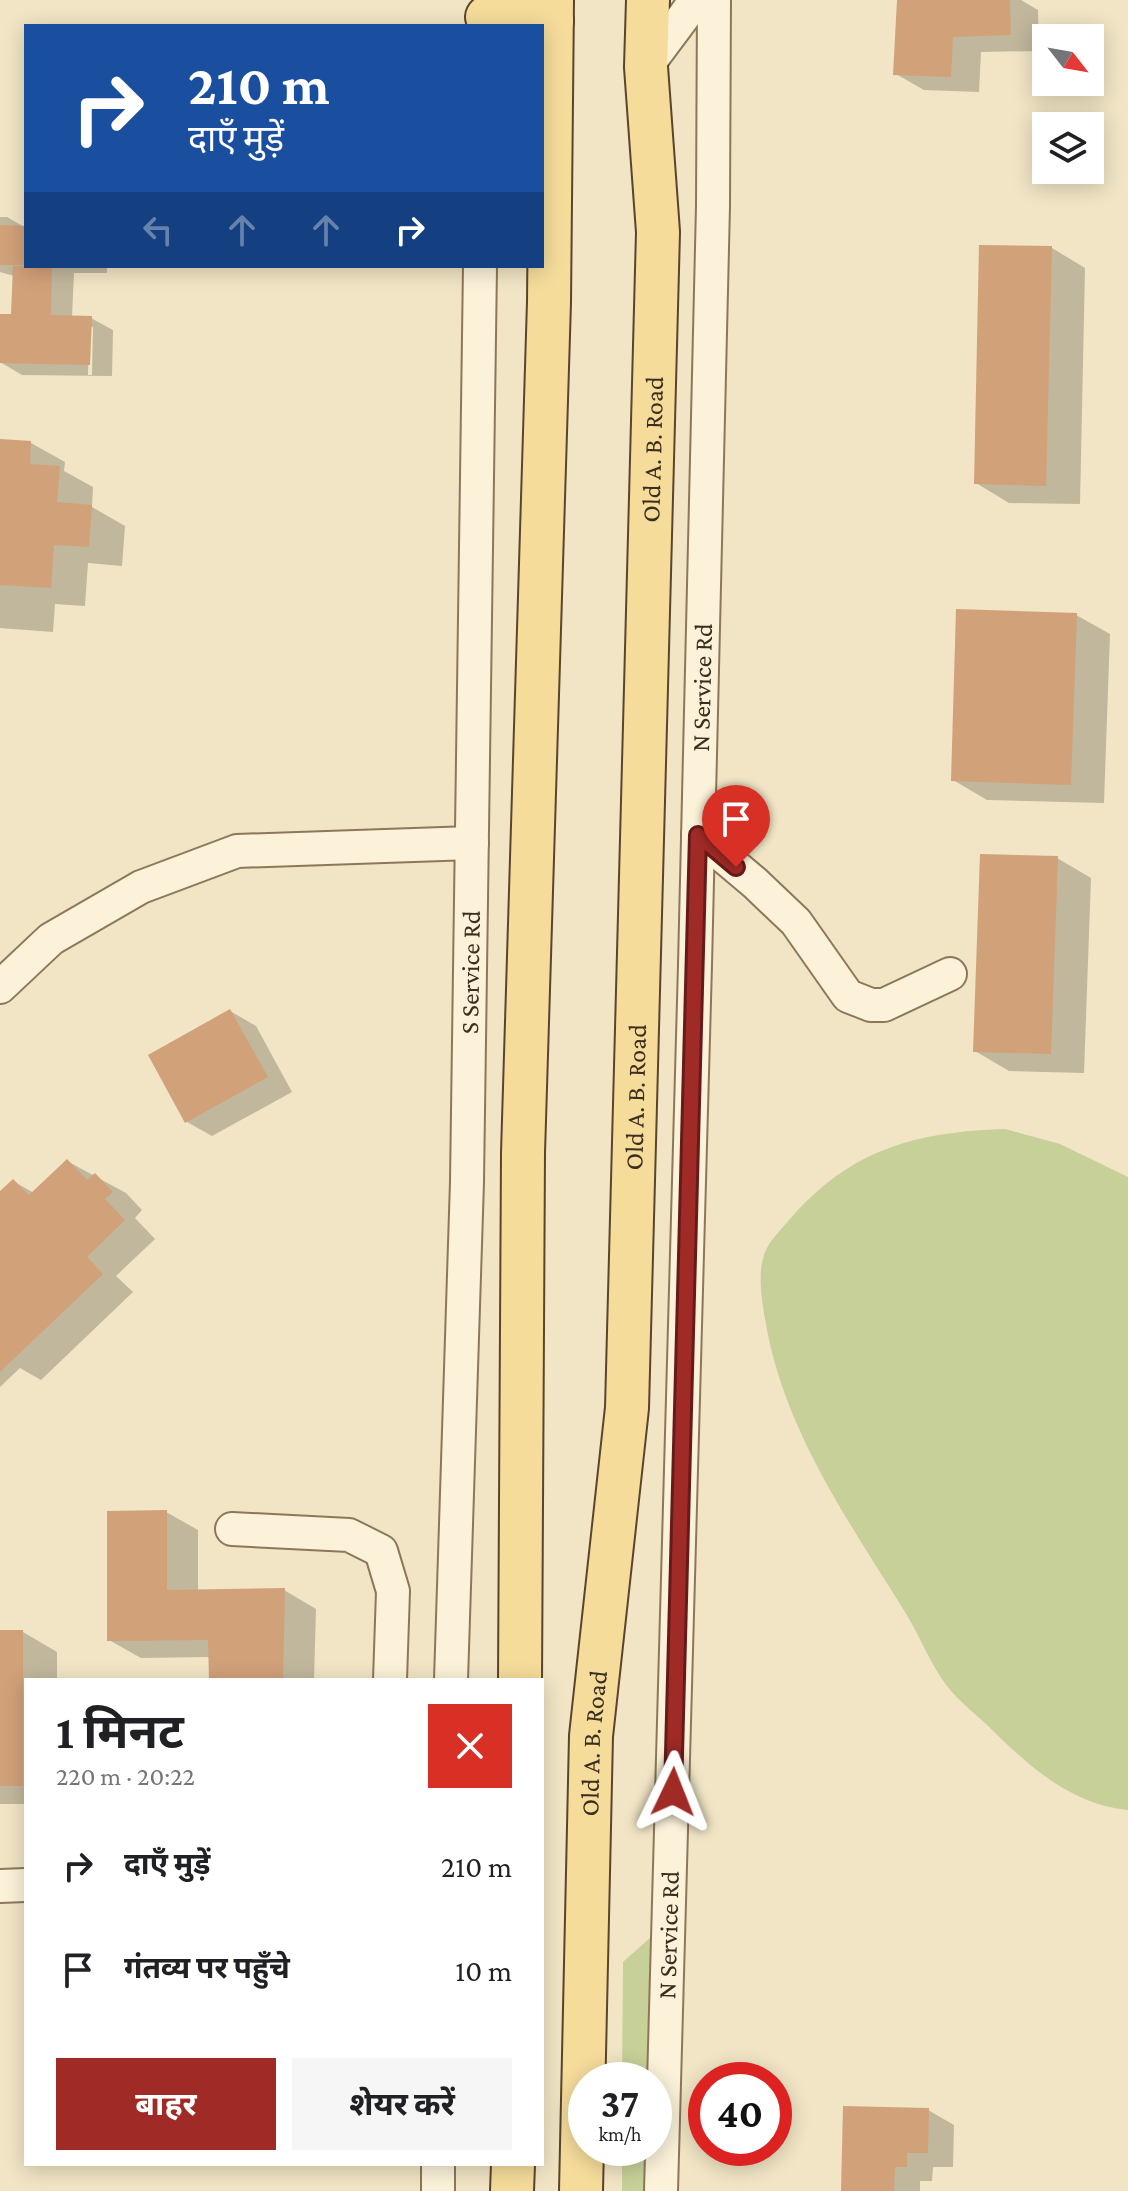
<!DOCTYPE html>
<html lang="hi">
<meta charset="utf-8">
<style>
:root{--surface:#fff;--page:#f6f6f6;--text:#202124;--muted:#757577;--accent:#9f2a26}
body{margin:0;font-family:"Crimson Pro","Noto Sans Devanagari",serif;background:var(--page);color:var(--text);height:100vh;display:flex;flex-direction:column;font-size:30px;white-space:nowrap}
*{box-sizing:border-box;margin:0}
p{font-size:26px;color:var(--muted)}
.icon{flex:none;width:44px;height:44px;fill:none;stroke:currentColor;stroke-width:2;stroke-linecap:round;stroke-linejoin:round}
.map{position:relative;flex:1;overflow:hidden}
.side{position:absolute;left:24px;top:1678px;width:520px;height:488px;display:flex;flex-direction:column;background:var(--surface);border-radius:0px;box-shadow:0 4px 20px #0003}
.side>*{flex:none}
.hud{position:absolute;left:24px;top:24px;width:520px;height:244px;border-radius:0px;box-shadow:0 4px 20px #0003;background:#1a4fa0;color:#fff;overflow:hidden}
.needle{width:52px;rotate:121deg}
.buttons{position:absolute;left:1032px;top:24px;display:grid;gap:16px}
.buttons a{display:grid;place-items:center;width:72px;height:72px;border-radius:0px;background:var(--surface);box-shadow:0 4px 20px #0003;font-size:40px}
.speed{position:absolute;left:568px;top:2062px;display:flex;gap:16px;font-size:40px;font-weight:700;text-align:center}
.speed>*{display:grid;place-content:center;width:104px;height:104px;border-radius:50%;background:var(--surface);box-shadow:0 4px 20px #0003;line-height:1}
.speed small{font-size:20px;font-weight:400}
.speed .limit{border:12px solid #d22;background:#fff;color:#111}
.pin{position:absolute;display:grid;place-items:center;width:68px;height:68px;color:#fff;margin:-82px -34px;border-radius:50% 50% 50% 0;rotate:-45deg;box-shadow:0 0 8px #0007}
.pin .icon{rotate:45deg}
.me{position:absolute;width:88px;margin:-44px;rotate:2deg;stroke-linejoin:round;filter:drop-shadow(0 0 6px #0008)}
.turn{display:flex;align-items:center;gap:28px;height:168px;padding:0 32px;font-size:36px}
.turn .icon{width:104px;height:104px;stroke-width:2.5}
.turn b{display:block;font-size:56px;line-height:68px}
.lanes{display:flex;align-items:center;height:76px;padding:0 32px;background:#0003;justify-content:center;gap:40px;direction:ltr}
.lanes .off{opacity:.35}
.round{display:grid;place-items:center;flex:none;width:84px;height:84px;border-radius:0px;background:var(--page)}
.overview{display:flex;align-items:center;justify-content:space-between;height:136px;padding:0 32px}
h1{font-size:48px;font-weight:700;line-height:60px}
.button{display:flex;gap:16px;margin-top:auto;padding:16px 32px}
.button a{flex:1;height:92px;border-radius:0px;background:var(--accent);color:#fff;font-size:32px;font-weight:700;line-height:92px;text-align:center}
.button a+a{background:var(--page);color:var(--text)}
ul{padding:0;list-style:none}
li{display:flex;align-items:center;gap:24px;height:104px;padding:0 32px}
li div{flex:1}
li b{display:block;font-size:30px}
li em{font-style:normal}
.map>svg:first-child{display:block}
.green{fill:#c7d098}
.shadow{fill:#0003;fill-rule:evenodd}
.building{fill:#d1a179}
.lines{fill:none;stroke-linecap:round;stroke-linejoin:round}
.minor-casing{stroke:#8d775a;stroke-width:36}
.major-casing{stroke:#5a442e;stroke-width:46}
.minor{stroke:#fbf2d9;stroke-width:32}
.major{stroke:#f5dc9b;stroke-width:42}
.route-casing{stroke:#671b19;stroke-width:20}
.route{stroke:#9f2a26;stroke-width:14}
.labels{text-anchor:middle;stroke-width:8;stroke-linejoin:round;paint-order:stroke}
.street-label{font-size:26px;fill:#3c2e1e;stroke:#f7efd5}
</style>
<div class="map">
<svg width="1128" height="2191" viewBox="0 0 1128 2191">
<rect width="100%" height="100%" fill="#f1e5c5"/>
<path class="green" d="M 1005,1129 L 1060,1144 L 1128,1177 L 1128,1810 C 1068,1804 1027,1764 986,1724 C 973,1712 958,1700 947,1686 C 930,1664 920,1636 905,1612 C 848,1520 783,1429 765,1319 C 762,1301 758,1277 763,1259 C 766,1243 780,1231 790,1219 C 851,1149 915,1132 1005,1129 Z
M 670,1920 L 661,2191 L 622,2191 L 622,2148 L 654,2148 L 654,2080 L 622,2080 L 623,1962 Z"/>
<path class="shadow" d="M 899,0 L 1021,0 L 1038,10 L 1039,51 L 981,52 L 979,92 L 924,90 L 896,74 Z
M 0,217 L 7,217 L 26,228 L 26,266 L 107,266 L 107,273 L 74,273 L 72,317 L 91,318 L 113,330 L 112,376 L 22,375 L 0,362 L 13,316 L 14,276 L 0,272 ZM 89,327 L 93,327 L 92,375 L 88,375 Z
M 1052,248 L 1085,268 L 1080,504 L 1009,503 L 976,483 Z
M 0,441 L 31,443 L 65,462 L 64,471 L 93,487 L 92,507 L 125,526 L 122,566 L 88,563 L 85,606 L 55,604 L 53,632 L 0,628 Z
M 1076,615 L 1110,634 L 1104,803 L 987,800 L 953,780 Z
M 1057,858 L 1091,878 L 1084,1073 L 1009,1071 L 975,1051 Z
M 230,1011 L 256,1026 L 292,1092 L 212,1136 L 187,1122 Z
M 67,1161 L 126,1193 L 142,1210 L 135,1218 L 155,1239 L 116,1276 L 133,1292 L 41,1380 L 20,1368 L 0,1387 L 0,1194 L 13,1181 L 34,1193 Z
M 166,1512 L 198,1530 L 198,1592 L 284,1590 L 316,1609 L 314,1680 L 211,1680 L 210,1657 L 141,1658 L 109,1640 Z
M 0,1632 L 23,1632 L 57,1652 L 57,1680 L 26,1680 L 26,1804 L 0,1804 Z
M 928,2110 L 954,2125 L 953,2167 L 933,2167 L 932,2181 L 920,2181 L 920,2191 L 843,2191 Z"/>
<path class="building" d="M 897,0 L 1010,0 L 1011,35 L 953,37 L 951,77 L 893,75 Z
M 0,225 L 26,226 L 26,265 L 0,265 Z
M 979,245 L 1052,246 L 1046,486 L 974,484 Z
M 13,266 L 52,266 L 51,315 L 92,316 L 90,365 L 0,363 L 0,314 L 11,314 Z
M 0,439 L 31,441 L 30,464 L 60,466 L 57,502 L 92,505 L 89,547 L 54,545 L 51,588 L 0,585 Z
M 956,609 L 1077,613 L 1071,785 L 951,781 Z
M 980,854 L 1058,856 L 1051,1054 L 973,1052 Z
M 230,1009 L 268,1077 L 185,1123 L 148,1055 Z
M 67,1159 L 87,1180 L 95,1173 L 113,1192 L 105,1199 L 125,1220 L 87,1257 L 103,1274 L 0,1372 L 0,1191 L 13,1179 L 29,1195 Z
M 167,1510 L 167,1590 L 285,1588 L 283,1680 L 209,1680 L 208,1640 L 107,1641 L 107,1511 Z
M 0,1630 L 23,1630 L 23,1786 L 0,1786 Z
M 843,2106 L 929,2108 L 928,2153 L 907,2153 L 907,2167 L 895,2167 L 894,2191 L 841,2191 Z"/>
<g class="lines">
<g class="minor-casing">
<g id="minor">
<path d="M 646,67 L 696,0"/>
<path d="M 698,835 L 755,883 L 796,922 L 848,996 L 871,1005 L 884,1005 L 950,974"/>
<path d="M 0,987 L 51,939 L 141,887 L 237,851 L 472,843"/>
<path d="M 232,1529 L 349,1535 L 381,1551 L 393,1591 L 390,1680"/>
<path id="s1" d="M 451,1680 L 467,1182 L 480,266"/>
<path d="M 0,1886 L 26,1885"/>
<path d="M 438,2191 L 438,2164"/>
<path id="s2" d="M 661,2191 L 695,965 L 713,206 L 714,0"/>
</g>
</g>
<g class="major-casing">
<g id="major">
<path d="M 487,17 L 552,21"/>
<path d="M 520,1680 L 523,1153 L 549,302 L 552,0"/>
<path d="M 512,2191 L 513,2164"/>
<path id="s3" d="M 581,2191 L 591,1736 L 627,1408 L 658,232 L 646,67 L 648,0"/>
</g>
</g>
<use href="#minor" class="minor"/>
<use href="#major" class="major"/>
</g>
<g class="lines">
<g class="route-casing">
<path id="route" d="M 673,1792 L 698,835 L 736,867"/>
</g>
<use href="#route" class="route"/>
</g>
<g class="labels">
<g class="street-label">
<text dy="9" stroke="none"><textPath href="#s3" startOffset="1744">Old A. B. Road</textPath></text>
<text dy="9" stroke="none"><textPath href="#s2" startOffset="1504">N Service Rd</textPath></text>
<text dy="9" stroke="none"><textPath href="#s1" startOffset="708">S Service Rd</textPath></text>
<text dy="9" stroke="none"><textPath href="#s3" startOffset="1096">Old A. B. Road</textPath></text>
<text dy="9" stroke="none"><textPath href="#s3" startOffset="448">Old A. B. Road</textPath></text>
<text dy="9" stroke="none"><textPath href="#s2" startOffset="256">N Service Rd</textPath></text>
</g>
</g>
</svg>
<div class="buttons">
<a><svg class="needle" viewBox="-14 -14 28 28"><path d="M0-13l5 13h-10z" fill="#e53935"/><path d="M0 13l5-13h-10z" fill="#757577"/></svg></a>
<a><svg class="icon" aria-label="layers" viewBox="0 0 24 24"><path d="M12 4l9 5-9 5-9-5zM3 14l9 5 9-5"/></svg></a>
</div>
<div class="speed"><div>37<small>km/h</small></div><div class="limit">40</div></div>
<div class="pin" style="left:736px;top:867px;background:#d93025"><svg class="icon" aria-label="arrive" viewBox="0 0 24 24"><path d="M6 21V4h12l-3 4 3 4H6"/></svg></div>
<svg class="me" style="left:673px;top:1792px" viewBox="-20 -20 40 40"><path d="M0-17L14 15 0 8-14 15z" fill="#9f2a26" stroke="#fff" stroke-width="4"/></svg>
<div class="hud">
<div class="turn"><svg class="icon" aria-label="right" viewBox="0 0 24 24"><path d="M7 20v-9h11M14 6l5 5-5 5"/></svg><div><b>210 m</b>दाएँ मुड़ें</div></div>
<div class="lanes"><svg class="icon off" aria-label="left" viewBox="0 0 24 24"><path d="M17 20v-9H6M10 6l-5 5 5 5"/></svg><svg class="icon off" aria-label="ahead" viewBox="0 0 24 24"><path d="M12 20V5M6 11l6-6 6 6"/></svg><svg class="icon off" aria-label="ahead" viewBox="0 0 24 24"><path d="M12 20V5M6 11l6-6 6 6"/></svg><svg class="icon" aria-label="right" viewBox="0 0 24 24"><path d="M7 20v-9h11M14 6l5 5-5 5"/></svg></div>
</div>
<section class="side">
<div class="overview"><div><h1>1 मिनट</h1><p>220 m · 20:22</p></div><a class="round" style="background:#d93025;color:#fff"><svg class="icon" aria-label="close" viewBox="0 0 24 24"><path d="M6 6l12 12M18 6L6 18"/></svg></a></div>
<ul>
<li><svg class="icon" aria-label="right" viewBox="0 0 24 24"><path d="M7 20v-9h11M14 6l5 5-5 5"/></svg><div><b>दाएँ मुड़ें</b></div><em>210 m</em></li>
<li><svg class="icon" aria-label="arrive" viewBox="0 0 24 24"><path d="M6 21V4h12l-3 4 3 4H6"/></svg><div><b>गंतव्य पर पहुँचे</b></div><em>10 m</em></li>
</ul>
<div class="button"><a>बाहर</a><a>शेयर करें</a></div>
</section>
</div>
